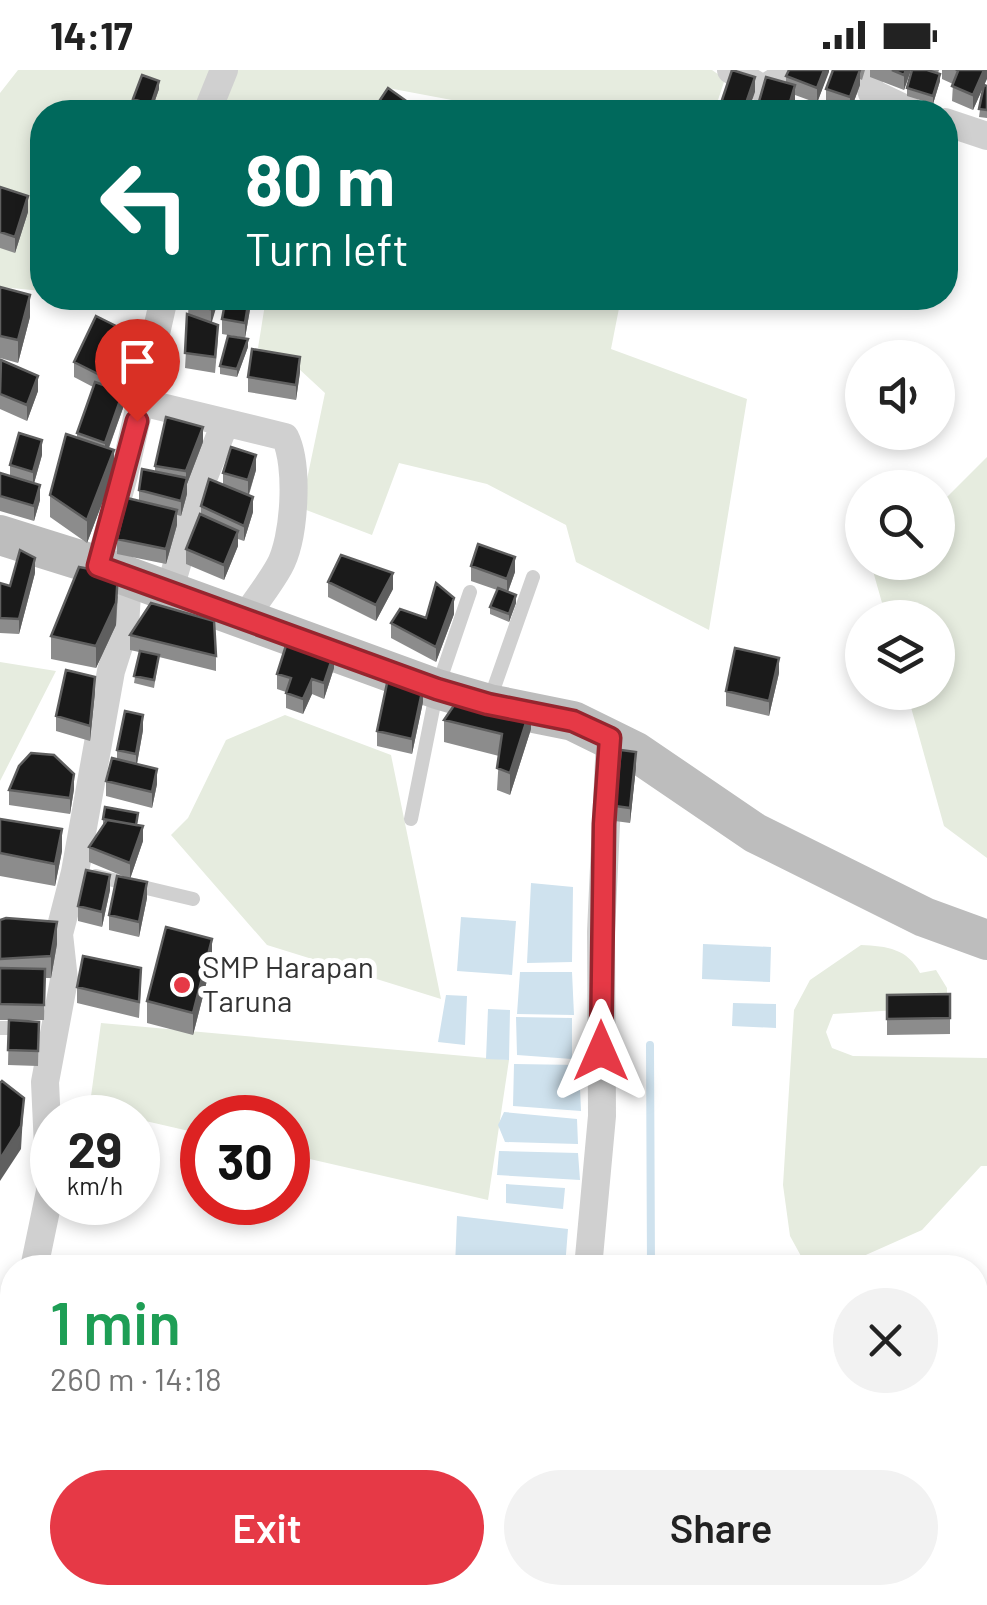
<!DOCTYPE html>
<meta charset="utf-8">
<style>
:root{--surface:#fff;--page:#f2f2f2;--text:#222;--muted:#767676;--accent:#e63946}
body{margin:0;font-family:Barlow,sans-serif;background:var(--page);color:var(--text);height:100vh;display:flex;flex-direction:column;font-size:38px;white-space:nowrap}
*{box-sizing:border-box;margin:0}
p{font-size:32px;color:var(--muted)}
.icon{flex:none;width:55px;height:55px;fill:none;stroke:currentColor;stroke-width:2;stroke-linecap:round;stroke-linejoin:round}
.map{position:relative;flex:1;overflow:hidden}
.sheet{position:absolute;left:0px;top:1185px;width:988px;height:350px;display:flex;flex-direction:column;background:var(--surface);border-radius:40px 40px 0 0;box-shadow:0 5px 15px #0003}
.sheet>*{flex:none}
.top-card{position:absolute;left:30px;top:30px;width:928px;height:210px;border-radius:40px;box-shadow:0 5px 15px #0003;background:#00695c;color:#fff;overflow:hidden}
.buttons{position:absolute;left:845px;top:270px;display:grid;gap:20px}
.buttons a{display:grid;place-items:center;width:110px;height:110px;border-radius:50%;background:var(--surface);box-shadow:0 5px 15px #0003;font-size:50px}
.speed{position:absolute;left:30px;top:1025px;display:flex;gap:20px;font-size:50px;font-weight:700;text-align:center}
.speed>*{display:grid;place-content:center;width:130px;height:130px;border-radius:50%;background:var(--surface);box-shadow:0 5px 15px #0003;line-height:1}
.speed small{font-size:25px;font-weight:400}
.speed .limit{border:15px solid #d22;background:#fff;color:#111}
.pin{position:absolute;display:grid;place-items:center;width:85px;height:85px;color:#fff;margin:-102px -42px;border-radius:50% 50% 50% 0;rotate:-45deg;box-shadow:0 0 10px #0007}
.pin .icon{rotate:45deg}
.me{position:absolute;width:110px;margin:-55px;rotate:0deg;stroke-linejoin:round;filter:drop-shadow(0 0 8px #0008)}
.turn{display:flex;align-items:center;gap:35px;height:210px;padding:0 50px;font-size:45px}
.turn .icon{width:130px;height:130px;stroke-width:2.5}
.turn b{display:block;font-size:70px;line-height:85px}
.round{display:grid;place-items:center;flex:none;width:105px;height:105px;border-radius:52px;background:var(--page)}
.summary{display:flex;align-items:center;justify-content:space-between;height:170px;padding:0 50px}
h1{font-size:60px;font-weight:600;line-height:75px;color:#1e9e55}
.primary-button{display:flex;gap:20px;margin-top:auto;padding:20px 50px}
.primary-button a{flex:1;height:115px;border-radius:60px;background:var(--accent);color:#fff;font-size:40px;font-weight:600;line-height:115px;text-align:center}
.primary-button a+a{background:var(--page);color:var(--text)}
.status{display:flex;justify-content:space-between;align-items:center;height:70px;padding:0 50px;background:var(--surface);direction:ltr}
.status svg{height:28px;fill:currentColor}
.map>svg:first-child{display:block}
.green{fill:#e6ecdf}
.water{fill:#cfe2ee}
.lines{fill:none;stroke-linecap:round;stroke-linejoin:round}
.stream{stroke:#cfe2ee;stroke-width:8}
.lane{stroke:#d0d0d0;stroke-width:14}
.street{stroke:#d0d0d0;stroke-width:28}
.secondary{stroke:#bdbdbd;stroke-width:40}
.wall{fill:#8c8c8c}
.shaded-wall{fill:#5f5f5f}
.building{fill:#1a1a1a;stroke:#5f5f5f;stroke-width:2.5}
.route-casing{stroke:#96252e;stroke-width:25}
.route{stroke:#e63946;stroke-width:18}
.poi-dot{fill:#e63946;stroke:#fff;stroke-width:4}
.labels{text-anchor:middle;stroke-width:10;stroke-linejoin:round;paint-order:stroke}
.poi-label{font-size:30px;fill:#333;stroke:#fff;text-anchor:start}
</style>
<div class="status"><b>14:17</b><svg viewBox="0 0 49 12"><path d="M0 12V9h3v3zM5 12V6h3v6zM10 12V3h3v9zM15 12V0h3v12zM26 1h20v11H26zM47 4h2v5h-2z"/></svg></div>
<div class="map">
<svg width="987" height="1535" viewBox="0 0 987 1535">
<rect width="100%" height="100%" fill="#fff"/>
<path class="green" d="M 18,0 L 712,0 L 725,9 L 714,42 L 473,42 L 473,34 L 388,18 L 371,42 L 42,42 L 42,221 L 0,217 L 0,23 Z
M 266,228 L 621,228 L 611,279 L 747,329 L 709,560 L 576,492 L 566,455 L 487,414 L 399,393 L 372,465 L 301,438 L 325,323 L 298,298 L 258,278 Z
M 987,387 L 987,788 L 944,756 L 907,623 L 938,622 L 938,548 L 886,547 L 873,501 L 881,493 L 938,492 L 938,436 Z
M 0,592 L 56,601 L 0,711 Z
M 285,645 L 391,685 L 441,929 L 267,875 L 171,765 L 188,748 L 226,670 Z
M 861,875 C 887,876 908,879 920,903 L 936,900 L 947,918 L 947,937 L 833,944 L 826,962 L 832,978 L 853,986 L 987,988 L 987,1096 L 981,1096 L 922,1160 L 850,1192 L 807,1197 L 790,1166 L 783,1115 L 794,940 L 810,910 Z
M 101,953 L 509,990 L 488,1130 L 288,1084 L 288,1048 L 202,1048 L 202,1064 L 115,1044 L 111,1047 L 88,1048 Z
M 122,1523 L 518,1522 L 518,1535 L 121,1535 Z
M 928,1523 L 944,1532 L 927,1535 L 658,1535 L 654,1523 Z"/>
<path class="water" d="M 531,813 L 573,817 L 572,892 L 527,893 Z
M 461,847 L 516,851 L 512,905 L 457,901 Z
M 703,874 L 771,877 L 770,912 L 702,909 Z
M 520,902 L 572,902 L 574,945 L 517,944 Z
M 446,925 L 467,926 L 465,975 L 438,972 Z
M 733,933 L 776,934 L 776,958 L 732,956 Z
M 488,939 L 510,940 L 509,990 L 486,989 Z
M 516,947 L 572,948 L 572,989 L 517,985 Z
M 514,994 L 579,995 L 581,1041 L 513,1036 Z
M 504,1042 L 577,1049 L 578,1074 L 505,1072 L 498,1055 Z
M 499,1081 L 578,1083 L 580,1110 L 497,1105 Z
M 506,1114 L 565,1118 L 563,1139 L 506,1133 Z
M 457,1146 L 568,1159 L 565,1197 L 455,1197 Z"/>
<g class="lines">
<path class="stream" d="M 650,975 L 651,1198
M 218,1193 L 224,1198"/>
<path class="lane" d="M 490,629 L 533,507
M 411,749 L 437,619 L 470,522
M 96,806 L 193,829
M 0,958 L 28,958"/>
<path class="street" d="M 731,0 L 763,19 L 783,7 L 788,0
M 870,0 L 867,8 L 872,23 L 912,42
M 207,42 L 224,0
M 945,52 L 987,66
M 141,332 L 285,367 C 299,395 295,469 279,497 C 269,515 255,532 244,549
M 99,496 L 124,405 L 164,228
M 169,522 L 198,422 L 225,353
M 34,1198 L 50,1121 L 45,1012 L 64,910 L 59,864 L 75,802 L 111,601 L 125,557 L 128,507
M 588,1198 L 602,1046 L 601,862 L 610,668
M 12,1277 L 9,1287 L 12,1336
M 987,1493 L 987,1521
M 93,1522 L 97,1535
M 616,1522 L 616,1535"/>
<path class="secondary" d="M 0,465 L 99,496 L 437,619 L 489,634 L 573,651 L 636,682 L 755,763 L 924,847 L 987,870"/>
</g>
<path class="wall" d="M 829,0 L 817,33 L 795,25 L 795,30 L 786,13 L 786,6 Z
M 833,0 L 865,0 L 862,10 L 860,9 L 860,15 L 850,42 L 826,34 L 826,19 Z
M 870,0 L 911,0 L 904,20 L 870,7 Z
M 912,0 L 939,0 L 938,3 L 940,11 L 933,34 L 907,26 L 907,18 Z
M 942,0 L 987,0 L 984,15 L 987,16 L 987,48 L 979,47 L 983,17 L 973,40 L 952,31 L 953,14 L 942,9 Z
M 159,19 L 151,42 L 133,36 L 133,29 Z
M 41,47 L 42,47 L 42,101 L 40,101 Z
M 0,117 L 28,142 L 15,183 L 0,178 Z
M 0,217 L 30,247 L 18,293 L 0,288 Z
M 189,228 L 219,228 L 211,252 L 218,270 L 215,303 L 185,298 Z
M 252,228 L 245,268 L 222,264 L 222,249 Z
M 248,277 L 237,307 L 220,304 L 220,296 Z
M 138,282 L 119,321 L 123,338 L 109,378 L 114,402 L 87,473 L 50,447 L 50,425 L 77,367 L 77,363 L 93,317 L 74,307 L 74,292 Z
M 0,292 L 38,321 L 27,351 L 0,339 Z
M 300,302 L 296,330 L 248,322 L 248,307 Z
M 203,372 L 187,414 L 187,424 L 181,446 L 177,445 L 177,455 L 166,494 L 117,484 L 117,469 L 139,431 L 139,420 L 155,401 L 155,396 Z
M 42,385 L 34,413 L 40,430 L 34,451 L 0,441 L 0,403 L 10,406 L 10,395 Z
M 256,400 L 249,425 L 253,442 L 244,471 L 238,469 L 238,476 L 224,510 L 186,494 L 186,479 L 201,445 L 201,436 L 223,415 L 223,403 Z
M 471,496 L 515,502 L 508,522 L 516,533 L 509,552 L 490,544 L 490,537 L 497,520 L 471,511 Z
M 35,503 L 19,564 L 0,563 L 0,513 L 10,516 Z
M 328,512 L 393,519 L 376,551 L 328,527 Z
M 118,526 L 116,555 L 96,598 L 51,589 L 51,566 Z
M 454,544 L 436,592 L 391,568 L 391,553 Z
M 130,565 L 216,586 L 216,601 L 159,587 L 154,618 L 134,613 L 139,582 L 130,580 Z
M 334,598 L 324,629 L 312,624 L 303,644 L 286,638 L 286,622 L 277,619 L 277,604 Z
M 779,603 L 769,646 L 726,636 L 726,621 Z
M 454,618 L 531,659 L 510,725 L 497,720 L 499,686 L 444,672 L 444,650 L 454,636 Z
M 95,622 L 90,671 L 56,661 L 56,646 Z
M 423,632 L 412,684 L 377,676 L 377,661 Z
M 143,660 L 137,694 L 157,714 L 152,738 L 106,726 L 106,711 L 117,689 L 117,680 Z
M 636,697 L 630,753 L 615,751 L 615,736 Z
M 74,719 L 70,744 L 9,735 L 9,720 Z
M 0,749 L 62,781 L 55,816 L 0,806 Z
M 103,749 L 137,755 L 143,771 L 130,809 L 89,792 L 89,777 L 103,756 Z
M 110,820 L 102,857 L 78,851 L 78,836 Z
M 147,828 L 139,867 L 109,860 L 109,845 Z
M 0,850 L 57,874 L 51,908 L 45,908 L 44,950 L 0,950 Z
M 212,891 L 193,965 L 147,953 L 147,931 Z
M 141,914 L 139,948 L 77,933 L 77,917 Z
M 950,924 L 950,964 L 887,965 L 887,925 Z
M 9,950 L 39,952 L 38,996 L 8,995 Z
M 975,1242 L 987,1244 L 987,1297 L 975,1296 Z
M 0,1279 L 3,1300 L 3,1322 L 0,1323 Z
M 975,1410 L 987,1412 L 987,1431 L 984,1459 L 975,1458 Z"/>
<path class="shaded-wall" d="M 824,0 L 829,0 L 829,2 L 817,33 L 817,18 Z
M 860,0 L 860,15 L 850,42 L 850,27 Z
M 906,0 L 911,0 L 904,20 L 904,5 Z
M 984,0 L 987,0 L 987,9 L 973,40 L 973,25 Z
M 940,4 L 940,11 L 933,34 L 933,26 Z
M 755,7 L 755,22 L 748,42 L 743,42 Z
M 159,11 L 159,19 L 151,42 L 151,35 Z
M 795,15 L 795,30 L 792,42 L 787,42 Z
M 28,126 L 28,142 L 15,183 L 15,167 Z
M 30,225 L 30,247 L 18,293 L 18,270 Z
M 214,228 L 219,228 L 211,255 L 211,239 Z
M 249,228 L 252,228 L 245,268 L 245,253 Z
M 138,267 L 138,282 L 116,328 L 116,313 Z
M 248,269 L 248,277 L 237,307 L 237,299 Z
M 300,287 L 300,302 L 296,330 L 296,315 Z
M 38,306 L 38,321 L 27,351 L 27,335 Z
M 123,322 L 123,338 L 105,388 L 105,373 Z
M 203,357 L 203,372 L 187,414 L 187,424 L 181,446 L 181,431 L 186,413 L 186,401 Z
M 42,370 L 42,385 L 33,417 L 33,402 Z
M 114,380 L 114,402 L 87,473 L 87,450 Z
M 256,385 L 256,400 L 248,426 L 248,410 Z
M 40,415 L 40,430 L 34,451 L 34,436 Z
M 253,427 L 253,442 L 244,471 L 244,456 Z
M 177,440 L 177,455 L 166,494 L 166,479 Z
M 238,461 L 238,476 L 224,510 L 224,495 Z
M 515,487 L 515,502 L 507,524 L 507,509 Z
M 35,488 L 35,503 L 19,564 L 19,549 Z
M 393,503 L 393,519 L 376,551 L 376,535 Z
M 118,504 L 116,555 L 96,598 L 96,576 Z
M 516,525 L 516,533 L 509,552 L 509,544 Z
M 454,528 L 454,544 L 436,592 L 436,577 Z
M 334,583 L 334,598 L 324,629 L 324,613 Z
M 779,588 L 779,603 L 769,646 L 769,631 Z
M 95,607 L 95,622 L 90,671 L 90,656 Z
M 312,609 L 312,624 L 303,644 L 303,629 Z
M 423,617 L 423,632 L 412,684 L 412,669 Z
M 531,637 L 531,659 L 510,725 L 510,703 Z
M 143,645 L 143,660 L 136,699 L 136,684 Z
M 636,682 L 636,697 L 630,753 L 630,738 Z
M 157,699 L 157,714 L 152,738 L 152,722 Z
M 74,704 L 74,719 L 70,744 L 70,728 Z
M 143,756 L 143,771 L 130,809 L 130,793 Z
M 62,759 L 62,781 L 55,816 L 55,794 Z
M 110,805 L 110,820 L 102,857 L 102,842 Z
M 147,812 L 147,828 L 139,867 L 139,852 Z
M 57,852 L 57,874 L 51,908 L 51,886 Z
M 212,869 L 212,891 L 193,965 L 193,943 Z
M 24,1028 L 21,1079 L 0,1111 L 0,1089 Z"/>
<path class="building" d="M 732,0 L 755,7 L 743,42 L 718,42 Z
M 789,0 L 824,0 L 817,18 L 786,6 Z
M 833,0 L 860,0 L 850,27 L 826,19 Z
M 892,0 L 906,0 L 904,5 Z
M 912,0 L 927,0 L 940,4 L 933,26 L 907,18 Z
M 956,0 L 984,0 L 973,25 L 952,16 L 958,1 Z
M 142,5 L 159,11 L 151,35 L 133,29 Z
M 766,7 L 795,15 L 787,42 L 756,42 Z
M 984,15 L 987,16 L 987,40 L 979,39 Z
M 388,18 L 412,35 L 408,42 L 372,42 Z
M 41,47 L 42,47 L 42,85 L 40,85 Z
M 0,117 L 28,126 L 15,167 L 0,162 Z
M 0,217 L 30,225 L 18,270 L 0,266 Z
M 189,228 L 214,228 L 211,239 L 188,236 Z
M 226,228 L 249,228 L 245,253 L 222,249 Z
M 187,244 L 218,255 L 215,287 L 185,283 Z
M 96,246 L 138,267 L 116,313 L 74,292 Z
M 228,266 L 248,269 L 237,299 L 220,296 Z
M 252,279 L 300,287 L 296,315 L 248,307 Z
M 1,290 L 38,306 L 27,335 L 0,324 Z
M 95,312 L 123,322 L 105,373 L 77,363 Z
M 166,347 L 203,357 L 186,401 L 155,396 Z
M 19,363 L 42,370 L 33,402 L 10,395 Z
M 66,364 L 114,380 L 87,450 L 50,425 Z
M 231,377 L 256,385 L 248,410 L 223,403 Z
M 142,399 L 187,408 L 181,431 L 139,420 Z
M 0,403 L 40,415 L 34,436 L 0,426 Z
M 209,409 L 253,427 L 244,456 L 201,436 Z
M 127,428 L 177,440 L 166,479 L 117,469 Z
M 200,444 L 238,461 L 224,495 L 186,479 Z
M 478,474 L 515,487 L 507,509 L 471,496 Z
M 20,480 L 35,488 L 19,549 L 0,548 L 0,513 L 10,516 Z
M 341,485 L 393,503 L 376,535 L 328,512 Z
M 79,497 L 118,504 L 116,533 L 96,576 L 51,566 Z
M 436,513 L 454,528 L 436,577 L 391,553 L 400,539 L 426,548 Z
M 498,518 L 516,525 L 509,544 L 490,537 Z
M 151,533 L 214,551 L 216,586 L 130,565 Z
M 289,566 L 334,583 L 324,613 L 312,609 L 303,629 L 286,623 L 291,608 L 277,604 Z
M 735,578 L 779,588 L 769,631 L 726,621 Z
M 140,581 L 159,585 L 154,610 L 134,606 Z
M 390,599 L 423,617 L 412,669 L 377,661 Z
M 66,600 L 95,607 L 90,656 L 56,646 Z
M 454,618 L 531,637 L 510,703 L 497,698 L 502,664 L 444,650 L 455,634 Z
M 125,641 L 143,645 L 136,684 L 117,680 Z
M 621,680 L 636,682 L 630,738 L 615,736 Z
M 31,683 L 54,685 L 74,704 L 70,728 L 9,720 L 19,696 Z
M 112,688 L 157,699 L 152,722 L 106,711 Z
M 105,737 L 138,743 L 136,755 L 103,749 Z
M 0,749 L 62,759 L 55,794 L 0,783 Z
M 107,750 L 143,756 L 130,793 L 89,777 Z
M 86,800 L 110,805 L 102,842 L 78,836 Z
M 117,806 L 147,812 L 139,852 L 109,845 Z
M 6,848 L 57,852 L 51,886 L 0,889 L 0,850 Z
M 166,857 L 212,869 L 193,943 L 147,931 Z
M 83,886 L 141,898 L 139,932 L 77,917 Z
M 0,898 L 45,899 L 44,935 L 0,934 Z
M 950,924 L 950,948 L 887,949 L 887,925 Z
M 9,950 L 39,952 L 38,981 L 8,980 Z
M 2,1011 L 24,1028 L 21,1056 L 0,1089 L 0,1013 Z
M 975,1242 L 987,1244 L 987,1282 L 975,1281 Z
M 975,1410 L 987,1412 L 984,1444 L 975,1443 Z"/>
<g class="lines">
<g class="route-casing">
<path id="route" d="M 137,351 L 98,496 L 437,619 L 488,634 L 573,651 L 610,668 L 604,754 L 601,981"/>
</g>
<use href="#route" class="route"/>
</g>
<circle class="poi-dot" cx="182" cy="915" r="10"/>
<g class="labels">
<g class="poi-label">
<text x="202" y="908">SMP Harapan<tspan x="202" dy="34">Taruna</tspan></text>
</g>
</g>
</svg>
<div class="buttons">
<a><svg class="icon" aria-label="sound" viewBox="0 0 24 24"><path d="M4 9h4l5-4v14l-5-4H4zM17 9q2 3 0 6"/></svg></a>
<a><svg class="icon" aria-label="search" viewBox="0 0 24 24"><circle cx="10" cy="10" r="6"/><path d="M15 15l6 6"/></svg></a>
<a><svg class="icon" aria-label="layers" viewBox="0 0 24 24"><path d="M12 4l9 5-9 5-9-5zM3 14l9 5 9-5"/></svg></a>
</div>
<div class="speed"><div>29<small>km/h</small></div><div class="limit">30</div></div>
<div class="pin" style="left:137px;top:351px;background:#d93025"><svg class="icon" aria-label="arrive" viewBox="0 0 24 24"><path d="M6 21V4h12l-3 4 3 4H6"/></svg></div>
<svg class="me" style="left:601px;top:981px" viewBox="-20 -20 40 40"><path d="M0-17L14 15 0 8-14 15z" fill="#e63946" stroke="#fff" stroke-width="4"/></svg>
<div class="top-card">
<div class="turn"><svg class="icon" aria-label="left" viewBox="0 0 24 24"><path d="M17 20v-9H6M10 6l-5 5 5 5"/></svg><div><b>80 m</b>Turn left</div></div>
</div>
<section class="sheet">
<div class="summary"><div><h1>1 min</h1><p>260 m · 14:18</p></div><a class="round"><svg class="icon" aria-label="close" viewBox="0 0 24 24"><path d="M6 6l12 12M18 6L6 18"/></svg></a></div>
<div class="primary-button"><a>Exit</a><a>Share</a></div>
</section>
</div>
